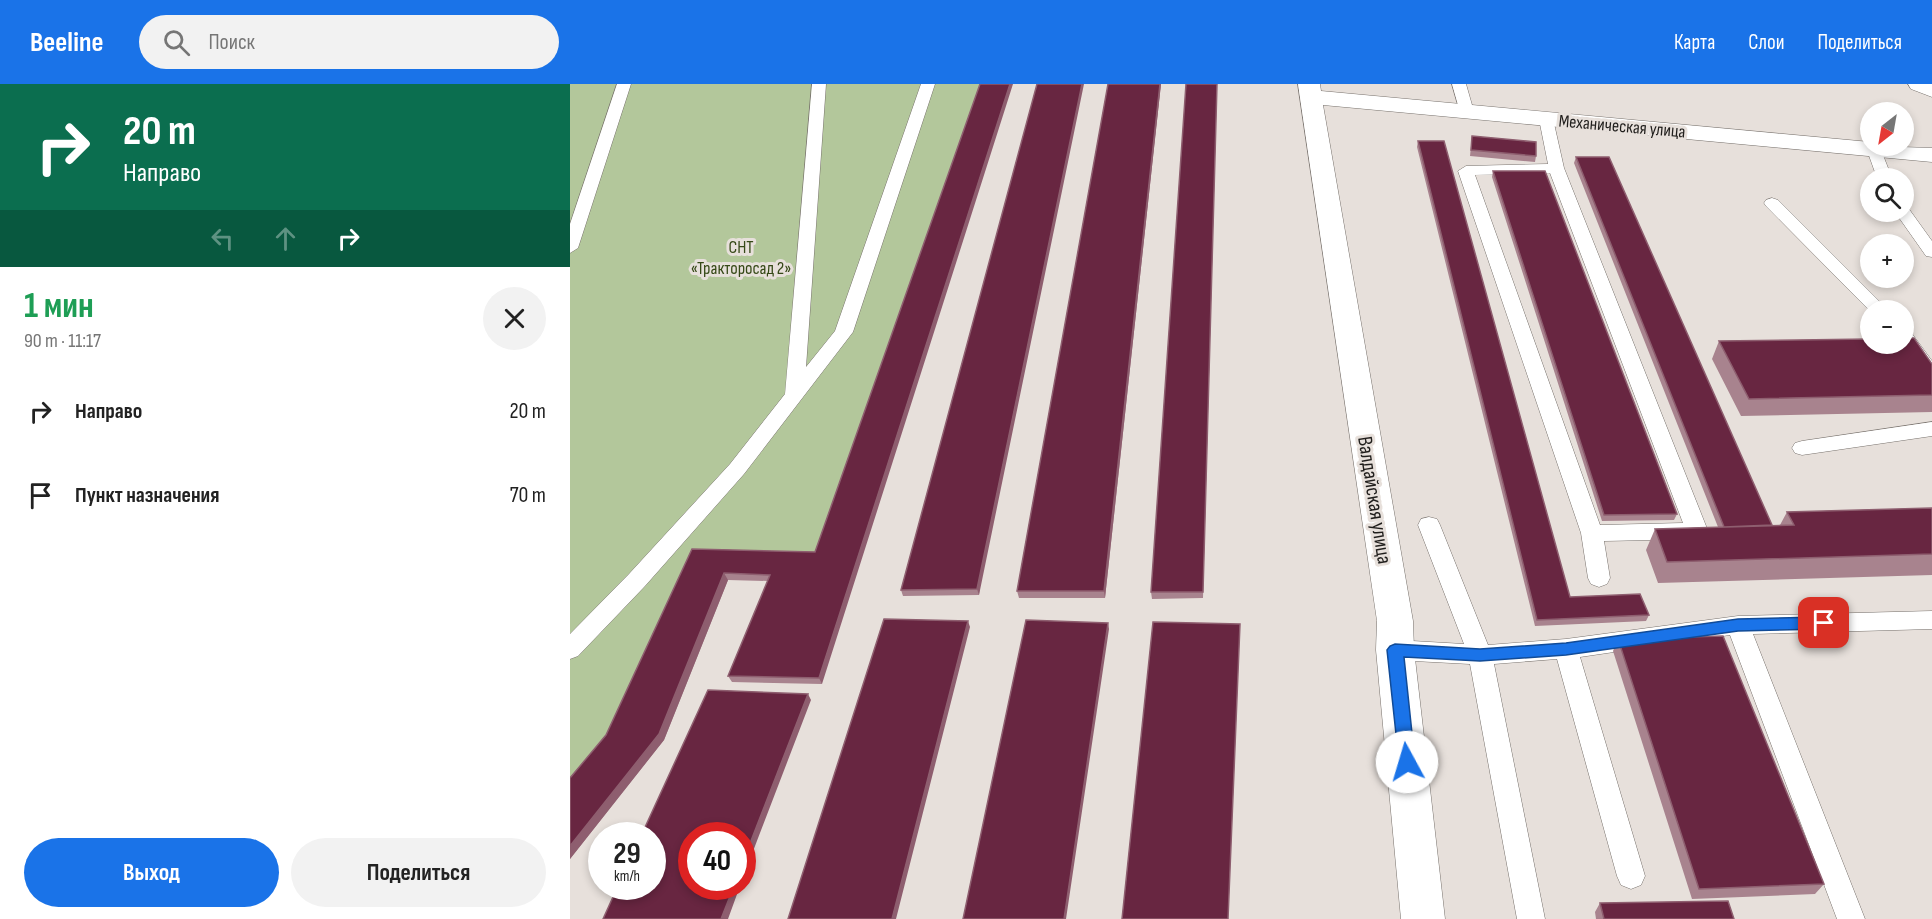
<!DOCTYPE html>
<html lang="ru">
<meta charset="utf-8">
<style>
:root{--surface:#fff;--page:#f2f2f2;--text:#222;--muted:#767676;--accent:#1a73e8}
body{margin:0;font-family:"Sofia Sans Condensed",sans-serif;background:var(--page);color:var(--text);height:100vh;display:flex;flex-direction:column;font-size:22px;white-space:nowrap}
*{box-sizing:border-box;margin:0}
p{font-size:20px;color:var(--muted)}
.icon{flex:none;width:33px;height:33px;fill:none;stroke:currentColor;stroke-width:2;stroke-linecap:round;stroke-linejoin:round}
.map{position:relative;flex:1;overflow:hidden}
.details{display:flex;flex-direction:column;background:var(--surface);width:570px}
.details>*{flex:none}
.hud{background:#0b6e4f;color:#fff;overflow:hidden}
.needle{width:39px;rotate:211deg}
.buttons{position:absolute;left:1290px;top:18px;display:grid;gap:12px}
.buttons a{display:grid;place-items:center;width:54px;height:54px;border-radius:50%;background:var(--surface);box-shadow:0 3px 9px #0003;font-size:30px}
.speed{position:absolute;left:18px;top:738px;display:flex;gap:12px;font-size:30px;font-weight:700;text-align:center}
.speed>*{display:grid;place-content:center;width:78px;height:78px;border-radius:50%;background:var(--surface);box-shadow:0 3px 9px #0003;line-height:1}
.speed small{font-size:15px;font-weight:400}
.speed .limit{border:9px solid #d22;background:#fff;color:#111}
.pin{position:absolute;display:grid;place-items:center;width:51px;height:51px;color:#fff;margin:-26px;border-radius:12px;box-shadow:0 3px 9px #0006}
.me{position:absolute;width:66px;margin:-33px;rotate:354deg;stroke-linejoin:round;filter:drop-shadow(0 0 4px #0008)}
.turn{display:flex;align-items:center;gap:21px;height:126px;padding:0 24px;font-size:27px}
.turn .icon{width:78px;height:78px;stroke-width:2.5}
.turn b{display:block;font-size:42px;line-height:51px}
.lanes{display:flex;align-items:center;height:57px;padding:0 24px;background:#0003;justify-content:center;gap:30px;direction:ltr}
.lanes .off{opacity:.35}
.round{display:grid;place-items:center;flex:none;width:63px;height:63px;border-radius:32px;background:var(--page)}
.head{display:flex;align-items:center;justify-content:space-between;height:102px;padding:0 24px}
h1{font-size:36px;font-weight:700;line-height:45px;color:#1e9e55}
.button{display:flex;gap:12px;margin-top:auto;padding:12px 24px}
.button a{flex:1;height:69px;border-radius:36px;background:var(--accent);color:#fff;font-size:24px;font-weight:700;line-height:69px;text-align:center}
.button a+a{background:var(--page);color:var(--text)}
ul{padding:0;list-style:none}
li{display:flex;align-items:center;gap:18px;height:84px;padding:0 24px}
li div{flex:1}
li b{display:block;font-size:22px}
li em{font-style:normal}
header{display:flex;align-items:center;gap:36px;box-sizing:border-box;height:84px;padding:0 30px;background:var(--accent);color:#fff}
header strong{font-size:28px}
nav{display:flex;gap:33px;margin-inline-start:auto;font-size:21px}
.search{width:420px;height:54px;background:var(--page);display:flex;align-items:center;gap:15px;box-sizing:border-box;padding:0 21px;border-radius:33px;color:var(--muted);font-size:22px}
main{display:flex;flex:1;min-height:0}
.map>svg:first-child{display:block}
.green{fill:#b3c79b}
.lines{fill:none;stroke-linecap:round;stroke-linejoin:round}
.lane-casing{stroke:#77716c;stroke-width:1}
.street-casing{stroke:#77716c;stroke-width:1}
.secondary-casing{stroke:#77716c;stroke-width:1}
.lane{fill:#fff;fill-rule:evenodd}
.street{fill:#fff;fill-rule:evenodd}
.secondary{fill:#fff;fill-rule:evenodd}
.wall{fill:#a8838e}
.shaded-wall{fill:#8e5e6f}
.building{fill:#682641;stroke:#8e5e6f;stroke-width:1.5}
.route{fill:#1a73e8;stroke:#114b97;stroke-width:1.5}
.labels{text-anchor:middle;stroke-width:6;stroke-linejoin:round;paint-order:stroke}
.far-street-label{font-size:18px;fill:#201e1c;stroke:#e7e0db}
.far-park-label{font-size:18px;fill:#364917;stroke:#e7e0db}
.street-label{font-size:21px;fill:#201e1c;stroke:#e7e0db}
</style>
<header>
<strong>Beeline</strong>
<div class="search"><svg class="icon" aria-label="search" viewBox="0 0 24 24"><circle cx="10" cy="10" r="6"/><path d="M15 15l6 6"/></svg>Поиск</div>
<nav><a>Карта</a><a>Слои</a><a>Поделиться</a></nav>
</header>
<main>
<section class="details">
<div class="hud">
<div class="turn"><svg class="icon" aria-label="right" viewBox="0 0 24 24"><path d="M7 20v-9h11M14 6l5 5-5 5"/></svg><div><b>20 m</b>Направо</div></div>
<div class="lanes"><svg class="icon off" aria-label="left" viewBox="0 0 24 24"><path d="M17 20v-9H6M10 6l-5 5 5 5"/></svg><svg class="icon off" aria-label="ahead" viewBox="0 0 24 24"><path d="M12 20V5M6 11l6-6 6 6"/></svg><svg class="icon" aria-label="right" viewBox="0 0 24 24"><path d="M7 20v-9h11M14 6l5 5-5 5"/></svg></div>
</div>
<div class="head"><div><h1>1 мин</h1><p>90 m · 11:17</p></div><a class="round"><svg class="icon" aria-label="close" viewBox="0 0 24 24"><path d="M6 6l12 12M18 6L6 18"/></svg></a></div>
<ul>
<li><svg class="icon" aria-label="right" viewBox="0 0 24 24"><path d="M7 20v-9h11M14 6l5 5-5 5"/></svg><div><b>Направо</b></div><em>20 m</em></li>
<li><svg class="icon" aria-label="arrive" viewBox="0 0 24 24"><path d="M6 21V4h12l-3 4 3 4H6"/></svg><div><b>Пункт назначения</b></div><em>70 m</em></li>
</ul>
<div class="button"><a>Выход</a><a>Поделиться</a></div>
</section>
<div class="map">
<svg width="1362" height="835" viewBox="0 0 1362 835">
<rect width="100%" height="100%" fill="#e7e0db"/>
<path class="green" d="M 0,0 L 414,0 L 247,473 L 123,471 L 48,646 L 0,705 Z"/>
<g class="lines">
<g class="lane-casing">
<path id="lane" d="M 47,0 L 61,0 L 8,164 L 0,169 L 0,140 Z
M 242,0 L 256,0 L 236,283 L 265,247 L 351,0 L 365,0 L 283,248 L 174,390 L 75,502 L 8,572 L 0,575 L 0,550 L 59,490 L 160,380 L 215,310 Z
M 882,0 L 896,0 L 904,28 L 902,31 L 897,32 L 890,28 Z
M 976,31 L 983,35 L 994,84 L 1138,447 L 1135,453 L 1127,455 L 1034,457 L 1040,494 L 1037,500 L 1029,503 L 1021,500 L 1018,494 L 1011,449 L 888,87 L 896,82 L 978,80 L 969,35 ZM 980,89 L 1113,439 L 1030,441 L 905,91 Z
M 1304,62 L 1311,66 L 1322,94 L 1307,94 L 1297,66 Z
M 1202,114 L 1208,116 L 1318,226 L 1300,227 L 1196,122 L 1194,119 L 1196,116 Z
M 1334,123 L 1339,125 L 1362,157 L 1362,173 L 1356,172 L 1325,128 L 1334,128 Z
M 1334,245 L 1340,247 L 1362,277 L 1362,296 L 1355,294 L 1331,260 L 1334,260 Z
M 1362,338 L 1362,352 L 1232,371 L 1225,369 L 1222,364 L 1225,359 L 1232,357 Z
M 859,433 L 867,435 L 870,441 L 918,561 L 996,555 L 1168,532 L 1362,527 L 1362,545 L 1183,550 L 1295,835 L 1267,835 L 1160,551 L 1010,573 L 1075,792 L 1071,801 L 1061,805 L 1051,801 L 1047,792 L 987,575 L 924,580 L 975,835 L 947,835 L 900,580 L 825,576 L 817,573 L 813,566 L 817,559 L 825,556 L 894,560 L 848,441 L 851,435 Z"/>
</g>
<g class="street-casing">
<path id="street" d="M 1338,0 L 1362,0 L 1362,13 L 1341,5 Z"/>
</g>
<g class="secondary-casing">
<path id="secondary" d="M 728,0 L 750,0 L 751,7 L 1300,58 L 1300,62 L 1362,64 L 1362,78 L 753,21 L 843,537 L 844,566 L 875,835 L 831,835 L 806,566 L 807,537 Z"/>
</g>
<use href="#lane" class="lane"/>
<use href="#street" class="street"/>
<use href="#secondary" class="secondary"/>
</g>
<path class="wall" d="M 467,0 L 409,511 L 333,512 L 331,506 Z
M 538,0 L 591,0 L 535,514 L 449,514 L 447,507 Z
M 647,0 L 633,514 L 582,515 L 581,508 Z
M 902,52 L 966,72 L 965,78 L 900,72 Z
M 848,57 L 1000,513 L 1079,531 L 1076,537 L 965,542 L 847,63 Z
M 1006,73 L 1202,441 L 1210,441 L 1217,428 L 1362,424 L 1362,491 L 1088,499 L 1076,466 L 1085,445 L 1148,443 L 1004,79 Z
M 923,87 L 1107,430 L 1104,436 L 1032,437 L 922,93 Z
M 1149,257 L 1362,280 L 1362,328 L 1171,332 L 1142,275 Z
M 122,465 L 245,468 L 252,600 L 162,598 L 158,592 L 198,497 L 158,496 L 94,656 L 0,775 L 0,694 L 36,651 Z
M 1048,555 L 1254,800 L 1245,810 L 1122,815 L 1043,567 Z
M 1030,819 L 1164,835 L 1026,835 L 1025,828 Z"/>
<path class="shaded-wall" d="M 440,0 L 443,0 L 252,600 L 249,594 Z
M 512,0 L 514,0 L 409,511 L 407,505 Z
M 590,0 L 591,0 L 535,514 L 534,507 Z
M 154,489 L 158,496 L 94,656 L 0,775 L 0,762 Z
M 398,537 L 400,543 L 326,835 L 322,835 Z
M 538,539 L 539,545 L 496,835 L 494,835 Z
M 238,610 L 241,616 L 172,796 L 172,780 Z
M 164,802 L 170,802 L 158,835 L 151,835 Z"/>
<path class="building" d="M 410,0 L 440,0 L 249,594 L 158,592 L 200,491 L 154,489 L 89,650 L 0,762 L 0,694 L 36,651 L 122,465 L 245,468 Z
M 467,0 L 512,0 L 407,505 L 331,506 Z
M 538,0 L 590,0 L 534,507 L 447,507 Z
M 616,0 L 647,0 L 633,508 L 581,508 Z
M 902,52 L 966,58 L 966,72 L 901,66 Z
M 848,57 L 874,57 L 1000,513 L 1070,510 L 1079,531 L 967,536 Z
M 1006,73 L 1039,73 L 1202,441 L 1154,443 Z
M 923,87 L 975,87 L 1107,430 L 1034,431 Z
M 1334,254 L 1344,254 L 1362,280 L 1362,311 L 1179,315 L 1149,257 L 1300,255 L 1300,260 L 1334,260 Z
M 1362,424 L 1362,470 L 1097,478 L 1085,445 L 1224,441 L 1217,428 Z
M 314,535 L 398,537 L 322,835 L 218,835 Z
M 456,536 L 538,539 L 494,835 L 393,835 Z
M 583,538 L 670,540 L 658,835 L 552,835 Z
M 1153,552 L 1254,800 L 1129,805 L 1048,555 Z
M 138,606 L 238,610 L 172,780 L 172,752 L 122,752 L 122,802 L 164,802 L 151,835 L 33,835 L 48,802 L 82,802 L 82,752 L 71,752 Z
M 1158,817 L 1164,835 L 1034,835 L 1030,819 Z"/>
<path class="route" d="M 1254,533 L 1259,535 L 1262,539 L 1259,543 L 1254,545 L 1168,547 L 996,571 L 910,577 L 834,573 L 845,678 L 843,683 L 837,686 L 831,683 L 829,678 L 817,566 L 820,562 L 825,560 L 910,565 L 996,559 L 1168,535 Z"/>
<g class="labels">
<g class="far-street-label">
<text transform="translate(1052 42) rotate(5)" y="6">Механическая улица</text>
</g>
<g class="far-park-label">
<text x="171" y="169">СНТ<tspan x="171" dy="21">«Тракторосад 2»</tspan></text>
</g>
<g class="street-label">
<text transform="translate(805 416) rotate(81)" y="7">Валдайская улица</text>
</g>
</g>
</svg>
<div class="buttons">
<a><svg class="needle" viewBox="-14 -14 28 28"><path d="M0-13l5 13h-10z" fill="#e53935"/><path d="M0 13l5-13h-10z" fill="#767676"/></svg></a>
<a><svg class="icon" aria-label="search" viewBox="0 0 24 24"><circle cx="10" cy="10" r="6"/><path d="M15 15l6 6"/></svg></a>
<a>+</a>
<a>−</a>
</div>
<div class="speed"><div>29<small>km/h</small></div><div class="limit">40</div></div>
<div class="pin" style="left:1254px;top:539px;background:#d93025"><svg class="icon" aria-label="arrive" viewBox="0 0 24 24"><path d="M6 21V4h12l-3 4 3 4H6"/></svg></div>
<svg class="me" style="left:837px;top:678px" viewBox="-20 -20 40 40"><circle r="19" fill="#fff"/><path d="M0-13L10 11 0 6-10 11z" fill="#1a73e8"/></svg>
</div>
</main>
